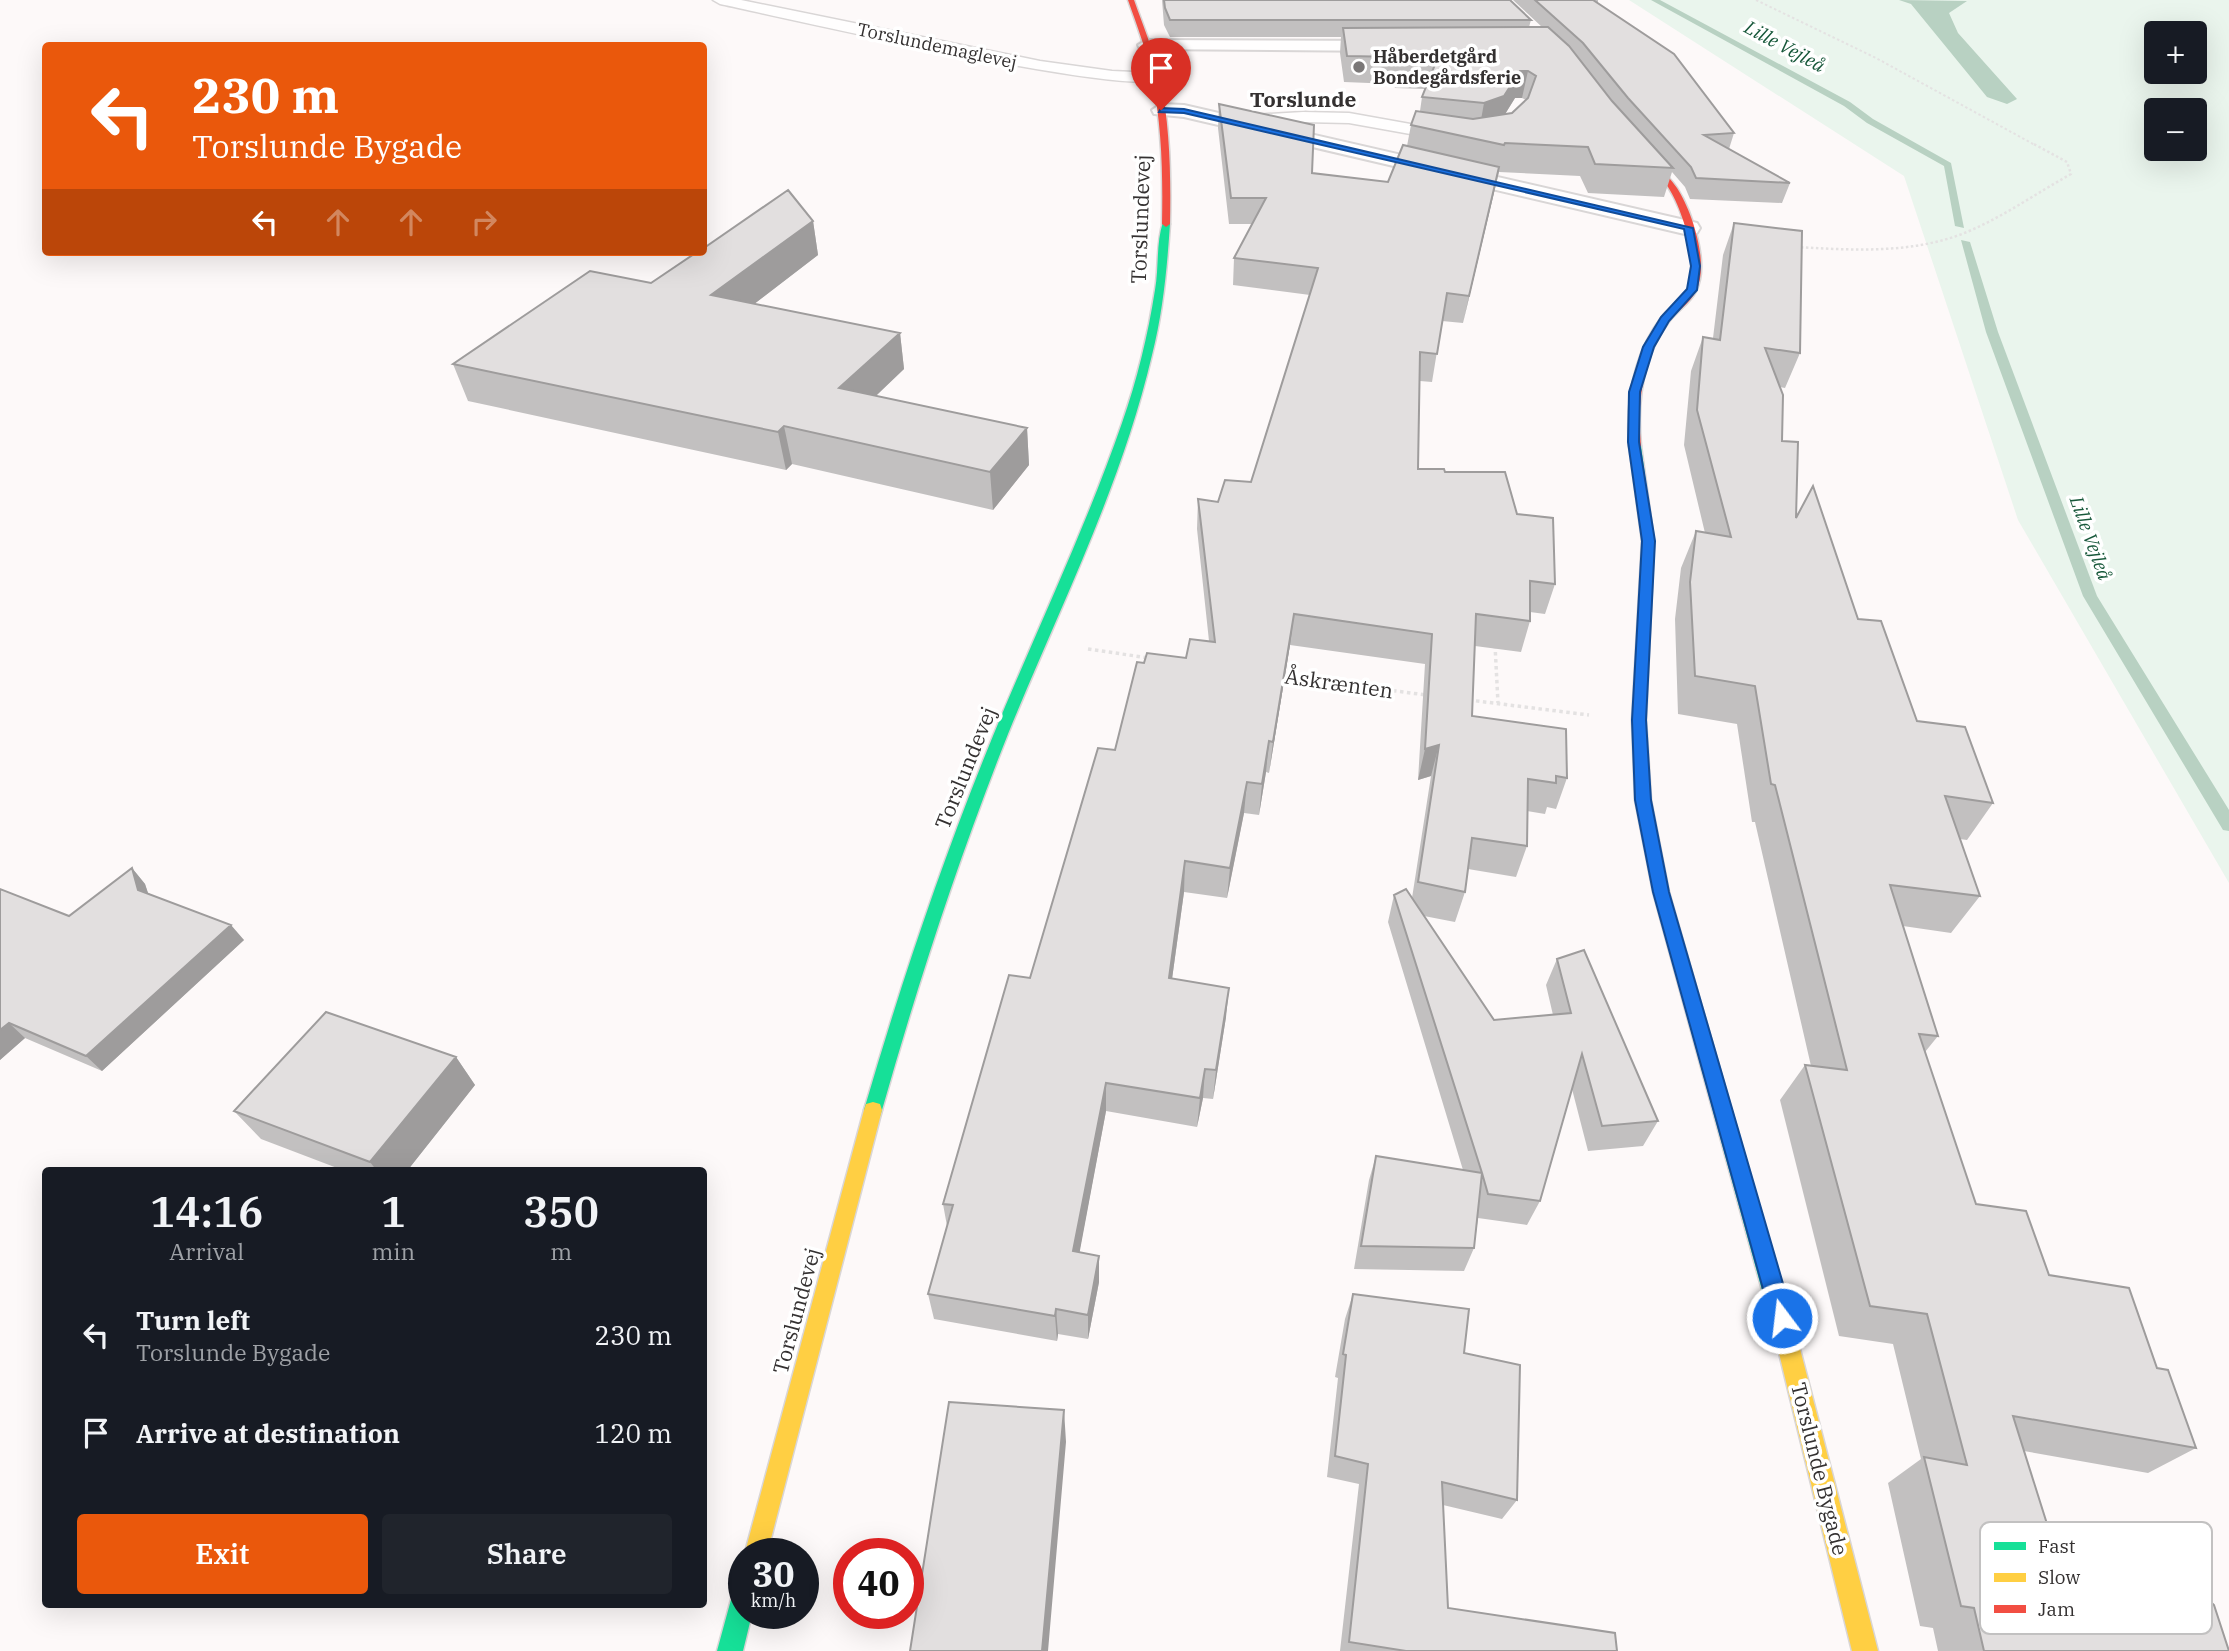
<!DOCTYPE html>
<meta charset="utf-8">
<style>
:root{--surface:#171b24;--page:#20242c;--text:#f1f3f6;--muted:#9ea1a6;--accent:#ea580c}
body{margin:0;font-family:"IBM Plex Serif",serif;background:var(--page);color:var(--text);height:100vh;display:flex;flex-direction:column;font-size:26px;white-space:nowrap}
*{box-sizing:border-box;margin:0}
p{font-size:23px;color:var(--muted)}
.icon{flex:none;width:38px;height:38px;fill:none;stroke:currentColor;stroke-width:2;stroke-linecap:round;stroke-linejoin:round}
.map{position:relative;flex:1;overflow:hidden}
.panel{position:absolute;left:42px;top:1167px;width:665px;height:441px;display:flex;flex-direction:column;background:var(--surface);border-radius:7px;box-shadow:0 7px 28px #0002}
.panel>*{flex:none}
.guide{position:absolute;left:42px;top:42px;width:665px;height:214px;border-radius:7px;box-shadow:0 7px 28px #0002;background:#ea580c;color:#fff;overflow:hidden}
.controls{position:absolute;left:2144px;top:21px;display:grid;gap:14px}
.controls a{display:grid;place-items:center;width:63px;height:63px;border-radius:7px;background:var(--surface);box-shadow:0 7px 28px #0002;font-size:35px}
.speed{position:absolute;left:728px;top:1538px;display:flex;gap:14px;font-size:35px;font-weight:700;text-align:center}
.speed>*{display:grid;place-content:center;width:91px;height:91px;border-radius:50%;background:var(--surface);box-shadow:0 7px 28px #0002;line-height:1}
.speed small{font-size:18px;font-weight:400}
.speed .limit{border:10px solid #d22;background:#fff;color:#111}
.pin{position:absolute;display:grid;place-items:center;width:60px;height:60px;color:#fff;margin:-72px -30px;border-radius:50% 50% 50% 0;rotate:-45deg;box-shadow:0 0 7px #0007}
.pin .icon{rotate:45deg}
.me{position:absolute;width:77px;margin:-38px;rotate:345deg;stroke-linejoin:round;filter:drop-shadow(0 0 5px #0008)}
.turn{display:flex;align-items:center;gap:24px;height:147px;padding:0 35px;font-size:32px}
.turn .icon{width:91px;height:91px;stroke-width:2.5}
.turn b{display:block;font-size:49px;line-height:60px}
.lanes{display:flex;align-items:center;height:66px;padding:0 35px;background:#0003;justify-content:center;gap:35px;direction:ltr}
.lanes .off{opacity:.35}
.eta{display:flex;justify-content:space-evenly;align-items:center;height:119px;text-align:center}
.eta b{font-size:42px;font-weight:600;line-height:49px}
.primary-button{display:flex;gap:14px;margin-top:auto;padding:14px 35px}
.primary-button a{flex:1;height:80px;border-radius:7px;background:var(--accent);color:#fff;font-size:28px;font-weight:600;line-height:80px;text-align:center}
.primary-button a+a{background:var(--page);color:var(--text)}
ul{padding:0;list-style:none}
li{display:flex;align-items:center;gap:21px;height:98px;padding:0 35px}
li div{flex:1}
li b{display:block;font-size:26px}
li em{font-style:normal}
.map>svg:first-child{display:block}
.green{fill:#eaf5ed;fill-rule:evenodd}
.water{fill:#b8d1c2}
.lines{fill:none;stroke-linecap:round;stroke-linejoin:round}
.stream{fill:#b8d1c2;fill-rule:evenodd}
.lane-casing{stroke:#d9d6d6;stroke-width:3}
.street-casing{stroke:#d9d6d6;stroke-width:4}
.fast-casing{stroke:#d9d6d6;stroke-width:3}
.slow-casing{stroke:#d9d6d6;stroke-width:3}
.jam-casing{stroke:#d9d6d6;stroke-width:3}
.path-far2{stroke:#e4e2e2;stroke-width:2;stroke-dasharray:2.5 2.5;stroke-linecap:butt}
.path-far1{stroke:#e4e2e2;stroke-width:2.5;stroke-dasharray:2.5 2.5;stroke-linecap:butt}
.path{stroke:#e4e2e2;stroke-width:3.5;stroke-dasharray:3.5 3.5;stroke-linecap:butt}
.lane{fill:#fffefe;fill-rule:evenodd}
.street{fill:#fffefe;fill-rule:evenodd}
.fast{fill:#16e098;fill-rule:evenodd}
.slow{fill:#ffcf43;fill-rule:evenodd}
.jam{fill:#f24e42;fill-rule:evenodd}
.wall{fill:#c2c0c0;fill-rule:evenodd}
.shaded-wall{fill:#9e9c9c}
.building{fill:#e2dfdf;stroke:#9e9c9c;stroke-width:2}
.route{fill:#1a73e8;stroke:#114b97;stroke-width:2}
.poi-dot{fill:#7a7777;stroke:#fff;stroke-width:2.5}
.labels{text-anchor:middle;stroke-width:7;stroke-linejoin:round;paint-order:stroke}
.far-street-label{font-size:18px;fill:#343131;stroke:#fff}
.far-poi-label{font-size:18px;font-weight:bold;fill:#343131;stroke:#fff;text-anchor:start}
.far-water-label{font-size:19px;font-style:italic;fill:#17583a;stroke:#fff}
.far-quarter-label{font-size:21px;font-weight:bold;fill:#343131;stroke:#fff}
.street-label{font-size:21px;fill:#343131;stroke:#fff}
.key{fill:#fff;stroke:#c2c1c1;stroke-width:2}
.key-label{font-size:19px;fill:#343131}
</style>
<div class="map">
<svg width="2229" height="1651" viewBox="0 0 2229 1651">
<rect width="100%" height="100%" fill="#fdf9f9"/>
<path class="green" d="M 1629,0 L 2229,0 L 2229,883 L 2018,520 L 1904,176 ZM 2156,33 L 2194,33 L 2194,72 L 2156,72 ZM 2156,110 L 2194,110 L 2194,149 L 2156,149 Z"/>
<path class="water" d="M 1899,0 L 1967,1 L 1949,13 L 1958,33 L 2017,99 L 2007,104 L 1987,97 L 1911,4 Z"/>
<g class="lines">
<path class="stream" d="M 1651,0 L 1660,0 L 1850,102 L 1873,119 L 1951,163 L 1964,228 L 1955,226 L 1944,166 L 1867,123 L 1844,106 Z
M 1961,240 L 1970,242 L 1998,332 L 2097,596 L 2229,810 L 2229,831 L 2223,830 L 2083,596 L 1986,332 Z"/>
<g class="lane-casing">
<path id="lane" d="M 713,0 L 741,0 L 1040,61 L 1112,71 L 1156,73 L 1164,78 C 1142,101 773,15 720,4 Z
M 1303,112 L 1349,113 L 1455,132 L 1464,137 L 1455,142 L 1349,123 L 1303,122 L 1236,126 L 1227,121 L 1236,116 Z"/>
</g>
<g class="street-casing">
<path id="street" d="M 1146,40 L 1392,41 L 1400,46 L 1392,51 L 1140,49 L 1138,45 Z
M 1161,104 L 1184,105 L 1689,221 L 1697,223 L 1700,228 L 1697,233 L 1689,235 L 1184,117 L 1154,114 L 1152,110 Z"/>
</g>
<g class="fast-casing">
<path id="fast" d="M 1163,222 L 1170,224 C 1167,268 1163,312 1152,355 C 1121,487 1059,609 1008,734 C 959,857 918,983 882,1110 L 880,1116 L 873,1118 L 866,1116 L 864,1110 C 901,983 943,858 993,736 C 1036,631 1085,530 1122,423 C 1137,380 1148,335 1155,290 C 1159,268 1156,243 1163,222 Z
M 1635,443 L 1641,446 L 1654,541 L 1646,720 L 1651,800 L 1669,892 L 1799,1345 L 1796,1353 L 1788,1356 L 1780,1353 L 1777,1345 L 1653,892 L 1635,800 L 1632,720 L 1642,541 L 1629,446 Z
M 744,1584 L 744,1614 L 752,1614 L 743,1651 L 717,1651 L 732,1596 L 735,1587 Z"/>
</g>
<g class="slow-casing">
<path id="slow" d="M 873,1102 L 880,1104 L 882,1110 L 767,1554 L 744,1556 L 864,1110 L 866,1104 Z
M 1788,1334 L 1796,1337 L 1799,1345 L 1878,1651 L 1852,1651 L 1777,1345 L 1780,1337 Z"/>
</g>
<g class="jam-casing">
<path id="jam" d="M 1128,0 L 1134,0 C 1143,26 1154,51 1160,78 C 1170,126 1171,175 1170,224 L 1166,227 L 1162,224 C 1163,175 1162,126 1152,78 C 1147,51 1137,26 1128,0 Z
M 1631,144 L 1637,144 C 1650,159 1666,172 1677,188 C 1692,211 1710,264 1696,291 C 1690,304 1676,311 1668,323 C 1642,358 1637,403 1641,446 L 1635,449 L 1629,446 C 1626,401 1633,355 1661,318 C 1668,308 1681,302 1687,291 C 1700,264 1683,210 1668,187 C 1658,173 1643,161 1631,148 Z"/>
</g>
<path class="path-far2" d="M 1756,0 L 1876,58 L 2035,145"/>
<path class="path-far1" d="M 1796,247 C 1851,250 1909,254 1962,234 C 2000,219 2035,194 2071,174 L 2067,162 L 2032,143"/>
<path class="path" d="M 1495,645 L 1498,703
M 1088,649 L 1149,658
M 1282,676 L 1426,695
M 1469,700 L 1589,715"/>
<use href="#lane" class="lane"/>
<use href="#street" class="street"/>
<use href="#fast" class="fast"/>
<use href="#slow" class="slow"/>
<use href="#jam" class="jam"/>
</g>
<path class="wall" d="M 1162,0 L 1510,0 L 1531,20 L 1529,27 L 1542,27 L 1513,0 L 1598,0 L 1598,3 L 1734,133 L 1729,149 L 1790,183 L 1782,203 L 1690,199 L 1685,187 L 1672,172 L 1664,197 L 1588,193 L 1580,176 L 1499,172 L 1463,323 L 1442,321 L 1432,382 L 1420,381 L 1418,469 L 1445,472 L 1517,514 L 1555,584 L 1545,614 L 1530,612 L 1530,621 L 1521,652 L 1475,646 L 1472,716 L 1567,778 L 1556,809 L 1547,807 L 1545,814 L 1527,811 L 1527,846 L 1516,877 L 1468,869 L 1465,892 L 1455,922 L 1424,916 L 1494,1020 L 1553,1015 L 1546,985 L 1557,959 L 1658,1121 L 1643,1146 L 1588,1151 L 1572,1089 L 1540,1201 L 1527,1225 L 1478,1218 L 1474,1248 L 1464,1271 L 1354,1269 L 1369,1180 L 1376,1156 L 1463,1170 L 1388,922 L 1394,895 L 1412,898 L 1431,776 L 1418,780 L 1425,664 L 1290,645 L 1269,773 L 1266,772 L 1259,815 L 1244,813 L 1227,898 L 1184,892 L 1172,979 L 1226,1017 L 1213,1099 L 1203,1098 L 1197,1127 L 1106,1111 L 1079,1253 L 1099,1282 L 1088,1339 L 1058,1334 L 1057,1341 L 934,1319 L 928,1294 L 947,1226 L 943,1204 L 1030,978 L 1115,750 L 1144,663 L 1186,658 L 1209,641 L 1197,529 L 1198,499 L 1218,502 L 1251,482 L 1310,295 L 1233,285 L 1234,258 L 1252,224 L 1229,224 L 1218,128 L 1219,104 L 1312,173 L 1388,182 L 1407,146 L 1411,125 L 1420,111 L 1422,97 L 1425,89 L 1395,88 L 1394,84 L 1344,82 L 1340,53 L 1341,37 L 1170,37 L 1164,25 ZM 1515,98 L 1522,98 L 1526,100 L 1512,113 L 1505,114 Z
M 813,221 L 818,255 L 754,304 L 900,333 L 904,369 L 876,396 L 1027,428 L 1029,465 L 993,510 L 792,464 L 786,470 L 468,401 L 453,364 L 651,283 Z
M 1734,223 L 1800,353 L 1785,388 L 1780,387 L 1782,441 L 1796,518 L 1858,619 L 1917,721 L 1993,803 L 1967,840 L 1960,839 L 1980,896 L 1951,933 L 1903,926 L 1938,1036 L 1925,1052 L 1976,1204 L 2049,1275 L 2157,1368 L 2196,1448 L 2148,1473 L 2024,1451 L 2048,1527 L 2189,1581 L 2229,1651 L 1938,1651 L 1933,1628 L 1920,1626 L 1888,1483 L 1921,1459 L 1893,1344 L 1839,1336 L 1780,1100 L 1805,1065 L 1811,1066 L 1755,822 L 1752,822 L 1737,724 L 1678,714 L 1675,619 L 1681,568 L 1696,531 L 1705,533 L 1684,445 L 1691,371 L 1703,337 L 1713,338 L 1723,255 Z
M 132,868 L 145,884 L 148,893 L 244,940 L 102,1071 L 25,1038 L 0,1060 L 0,889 L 69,916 Z
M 456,1057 L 475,1085 L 407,1171 L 345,1171 L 261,1139 L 234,1111 Z
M 1353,1294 L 1464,1353 L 1517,1500 L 1502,1519 L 1443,1505 L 1448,1608 L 1617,1651 L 1340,1651 L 1359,1484 L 1327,1477 L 1338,1378 L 1335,1377 L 1345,1319 Z"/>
<path class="shaded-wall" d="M 1520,71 L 1528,71 L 1522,98 L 1515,98 L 1499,124 L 1479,131 L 1484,103 Z
M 1499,167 L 1494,192 L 1463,323 L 1469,296 Z
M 813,221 L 818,255 L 719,331 L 711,295 Z
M 900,333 L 904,369 L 845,425 L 839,388 Z
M 784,426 L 792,464 L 786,470 L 778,432 Z
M 1027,428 L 1029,465 L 993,510 L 990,472 Z
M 1294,614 L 1290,645 L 1269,773 L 1273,742 Z
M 1269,741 L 1266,772 L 1259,815 L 1262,784 Z
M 1439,745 L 1431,776 L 1418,780 L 1425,749 Z
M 1247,782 L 1244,813 L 1227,898 L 1230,868 Z
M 1185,861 L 1184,892 L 1168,1008 L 1169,978 Z
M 132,868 L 145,884 L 152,905 L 138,890 Z
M 231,925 L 244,940 L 102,1071 L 86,1056 Z
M 1229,988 L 1226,1017 L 1213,1099 L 1216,1070 Z
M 9,1023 L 25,1038 L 0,1060 L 0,1030 Z
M 456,1057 L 475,1085 L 407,1171 L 377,1171 L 370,1162 Z
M 1205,1069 L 1203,1098 L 1197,1127 L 1200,1098 Z
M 1106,1083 L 1106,1111 L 1075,1277 L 1073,1251 Z
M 1099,1256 L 1099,1282 L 1088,1339 L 1088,1315 Z
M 1056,1309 L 1058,1334 L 1057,1341 L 1055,1316 Z
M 1064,1410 L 1066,1442 L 1048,1651 L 1042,1651 Z"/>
<path class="building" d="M 1164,0 L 1510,0 L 1531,20 L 1170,20 L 1165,8 Z
M 1535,0 L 1593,0 L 1674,54 L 1734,133 L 1704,135 L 1790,183 L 1696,178 L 1691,167 L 1628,98 L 1583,43 Z
M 1548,27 L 1569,46 L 1612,101 L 1673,168 L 1595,164 L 1588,147 L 1505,143 L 1504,145 L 1411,125 L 1416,111 L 1473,119 L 1512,113 L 1528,98 L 1536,76 L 1528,71 L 1520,71 L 1504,96 L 1484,103 L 1422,97 L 1436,62 L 1399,62 L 1398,57 L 1347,56 L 1343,28 Z
M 1219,104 L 1314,125 L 1312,173 L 1388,182 L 1403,145 L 1499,167 L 1469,296 L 1447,293 L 1437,354 L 1420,352 L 1418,469 L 1444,469 L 1445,472 L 1505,472 L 1517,514 L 1553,518 L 1555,584 L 1530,581 L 1530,621 L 1476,614 L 1472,716 L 1566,729 L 1567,778 L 1556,776 L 1556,783 L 1528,779 L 1527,846 L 1472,838 L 1465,892 L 1418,882 L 1439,745 L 1425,749 L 1432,634 L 1294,614 L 1273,742 L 1269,741 L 1262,784 L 1247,782 L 1230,868 L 1185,861 L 1169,978 L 1229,988 L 1216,1070 L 1205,1069 L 1200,1098 L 1106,1083 L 1073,1251 L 1099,1256 L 1088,1315 L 1056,1309 L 1055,1316 L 928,1294 L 953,1205 L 943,1204 L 1009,975 L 1030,978 L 1098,748 L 1115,750 L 1137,662 L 1144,663 L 1147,653 L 1186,658 L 1190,639 L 1215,642 L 1198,499 L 1218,502 L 1225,480 L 1251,482 L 1318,268 L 1234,258 L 1266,198 L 1231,198 Z
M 788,190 L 813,221 L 711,295 L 900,333 L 839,388 L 1027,428 L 990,472 L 784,426 L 778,432 L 453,364 L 590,271 L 651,283 L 697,252 L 704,252 L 704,248 Z
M 1734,223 L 1802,231 L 1800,353 L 1765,348 L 1783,395 L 1782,441 L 1798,442 L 1796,518 L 1813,486 L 1858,619 L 1881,621 L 1917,721 L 1965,727 L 1993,803 L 1945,796 L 1980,896 L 1890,885 L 1938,1036 L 1919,1034 L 1976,1204 L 2026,1211 L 2049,1275 L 2129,1288 L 2157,1368 L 2168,1370 L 2196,1448 L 2013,1416 L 2048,1527 L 2175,1545 L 2189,1581 L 2214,1605 L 2229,1651 L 1984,1651 L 1974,1608 L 1961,1606 L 1924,1457 L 1967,1465 L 1927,1314 L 1870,1306 L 1805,1065 L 1847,1070 L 1775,785 L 1771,784 L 1755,686 L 1695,676 L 1690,582 L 1696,531 L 1731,537 L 1697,410 L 1703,337 L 1720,340 Z
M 132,868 L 138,890 L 231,925 L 86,1056 L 9,1023 L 0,1030 L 0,889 L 69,916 Z
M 1406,889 L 1494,1020 L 1571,1013 L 1557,959 L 1584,950 L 1658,1121 L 1602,1126 L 1582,1054 L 1540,1201 L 1488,1194 L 1482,1173 L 1474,1248 L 1361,1246 L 1376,1156 L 1482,1173 L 1394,895 Z
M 326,1012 L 456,1057 L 370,1162 L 234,1111 Z
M 1353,1294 L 1469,1309 L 1464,1353 L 1520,1365 L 1517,1500 L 1442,1482 L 1448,1608 L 1615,1633 L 1617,1651 L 1406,1651 L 1349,1642 L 1368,1464 L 1335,1456 L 1346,1355 L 1343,1354 Z
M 949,1402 L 1064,1410 L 1042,1651 L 910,1651 Z"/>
<path class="route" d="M 1161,108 L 1184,109 L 1693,228 L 1700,266 L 1697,290 L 1669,321 L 1654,347 L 1640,392 L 1639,442 L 1655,541 L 1646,720 L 1651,800 L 1669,892 L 1793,1318 L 1789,1326 L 1782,1329 L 1774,1326 L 1771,1318 L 1653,892 L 1635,800 L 1632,720 L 1642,541 L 1628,442 L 1629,392 L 1643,347 L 1661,317 L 1687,289 L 1691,266 L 1684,229 L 1184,113 L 1159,112 Z"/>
<circle class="poi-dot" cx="1359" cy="67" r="7"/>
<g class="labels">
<g class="far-street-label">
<text transform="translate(937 46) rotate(12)" y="6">Torslundemaglevej</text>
</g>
<g class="far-poi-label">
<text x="1373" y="63">Håberdetgård<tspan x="1373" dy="21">Bondegårdsferie</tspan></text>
</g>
<g class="far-water-label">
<text transform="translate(1785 46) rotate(28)" y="7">Lille Vejleå</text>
<text transform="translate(2091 538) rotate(70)" y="7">Lille Vejleå</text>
</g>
<g class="far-quarter-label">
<text x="1303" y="107">Torslunde</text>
</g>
<g class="street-label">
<text transform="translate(1141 219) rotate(-88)" y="7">Torslundevej</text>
<text transform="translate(1339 684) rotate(8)" y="7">Åskrænten</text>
<text transform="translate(966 768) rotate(-68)" y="7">Torslundevej</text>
<text transform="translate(797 1311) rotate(-75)" y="7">Torslundevej</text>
<text transform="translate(1819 1469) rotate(76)" y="7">Torslunde Bygade</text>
</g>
</g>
<rect x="1980" y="1522" width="232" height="112" rx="10" class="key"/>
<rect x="1994" y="1542" width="32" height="8" fill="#16e098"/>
<rect x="1994" y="1573" width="32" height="9" fill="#ffcf43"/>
<rect x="1994" y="1605" width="32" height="8" fill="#f24e42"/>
<g class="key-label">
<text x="2038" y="1553">Fast</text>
<text x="2038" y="1584">Slow</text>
<text x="2038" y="1616">Jam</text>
</g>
</svg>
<div class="controls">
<a>+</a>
<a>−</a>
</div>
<div class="speed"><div>30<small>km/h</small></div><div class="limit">40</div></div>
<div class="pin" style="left:1161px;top:110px;background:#d93025"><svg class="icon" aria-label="arrive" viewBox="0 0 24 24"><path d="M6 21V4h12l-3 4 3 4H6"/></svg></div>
<svg class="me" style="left:1782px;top:1318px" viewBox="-20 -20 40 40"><circle r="17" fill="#1a73e8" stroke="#fff" stroke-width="3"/><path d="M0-11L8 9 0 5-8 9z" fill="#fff"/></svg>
<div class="guide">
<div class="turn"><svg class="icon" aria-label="left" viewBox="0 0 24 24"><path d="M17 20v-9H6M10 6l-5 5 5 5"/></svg><div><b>230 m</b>Torslunde Bygade</div></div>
<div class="lanes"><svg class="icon" aria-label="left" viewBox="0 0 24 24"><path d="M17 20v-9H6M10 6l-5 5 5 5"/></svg><svg class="icon off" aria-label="ahead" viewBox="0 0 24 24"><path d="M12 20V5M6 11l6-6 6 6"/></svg><svg class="icon off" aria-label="ahead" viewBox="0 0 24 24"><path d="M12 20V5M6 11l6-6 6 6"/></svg><svg class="icon off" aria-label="right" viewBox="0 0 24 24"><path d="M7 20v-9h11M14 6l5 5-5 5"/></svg></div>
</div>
<section class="panel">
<div class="eta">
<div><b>14:16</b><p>Arrival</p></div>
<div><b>1</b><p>min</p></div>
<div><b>350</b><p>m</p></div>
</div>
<ul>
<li><svg class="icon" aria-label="left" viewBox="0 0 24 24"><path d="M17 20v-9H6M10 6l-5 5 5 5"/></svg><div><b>Turn left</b><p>Torslunde Bygade</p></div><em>230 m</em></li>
<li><svg class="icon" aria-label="arrive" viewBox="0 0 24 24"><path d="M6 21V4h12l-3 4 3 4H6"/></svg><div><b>Arrive at destination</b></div><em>120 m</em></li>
</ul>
<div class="primary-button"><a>Exit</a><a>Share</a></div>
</section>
</div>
